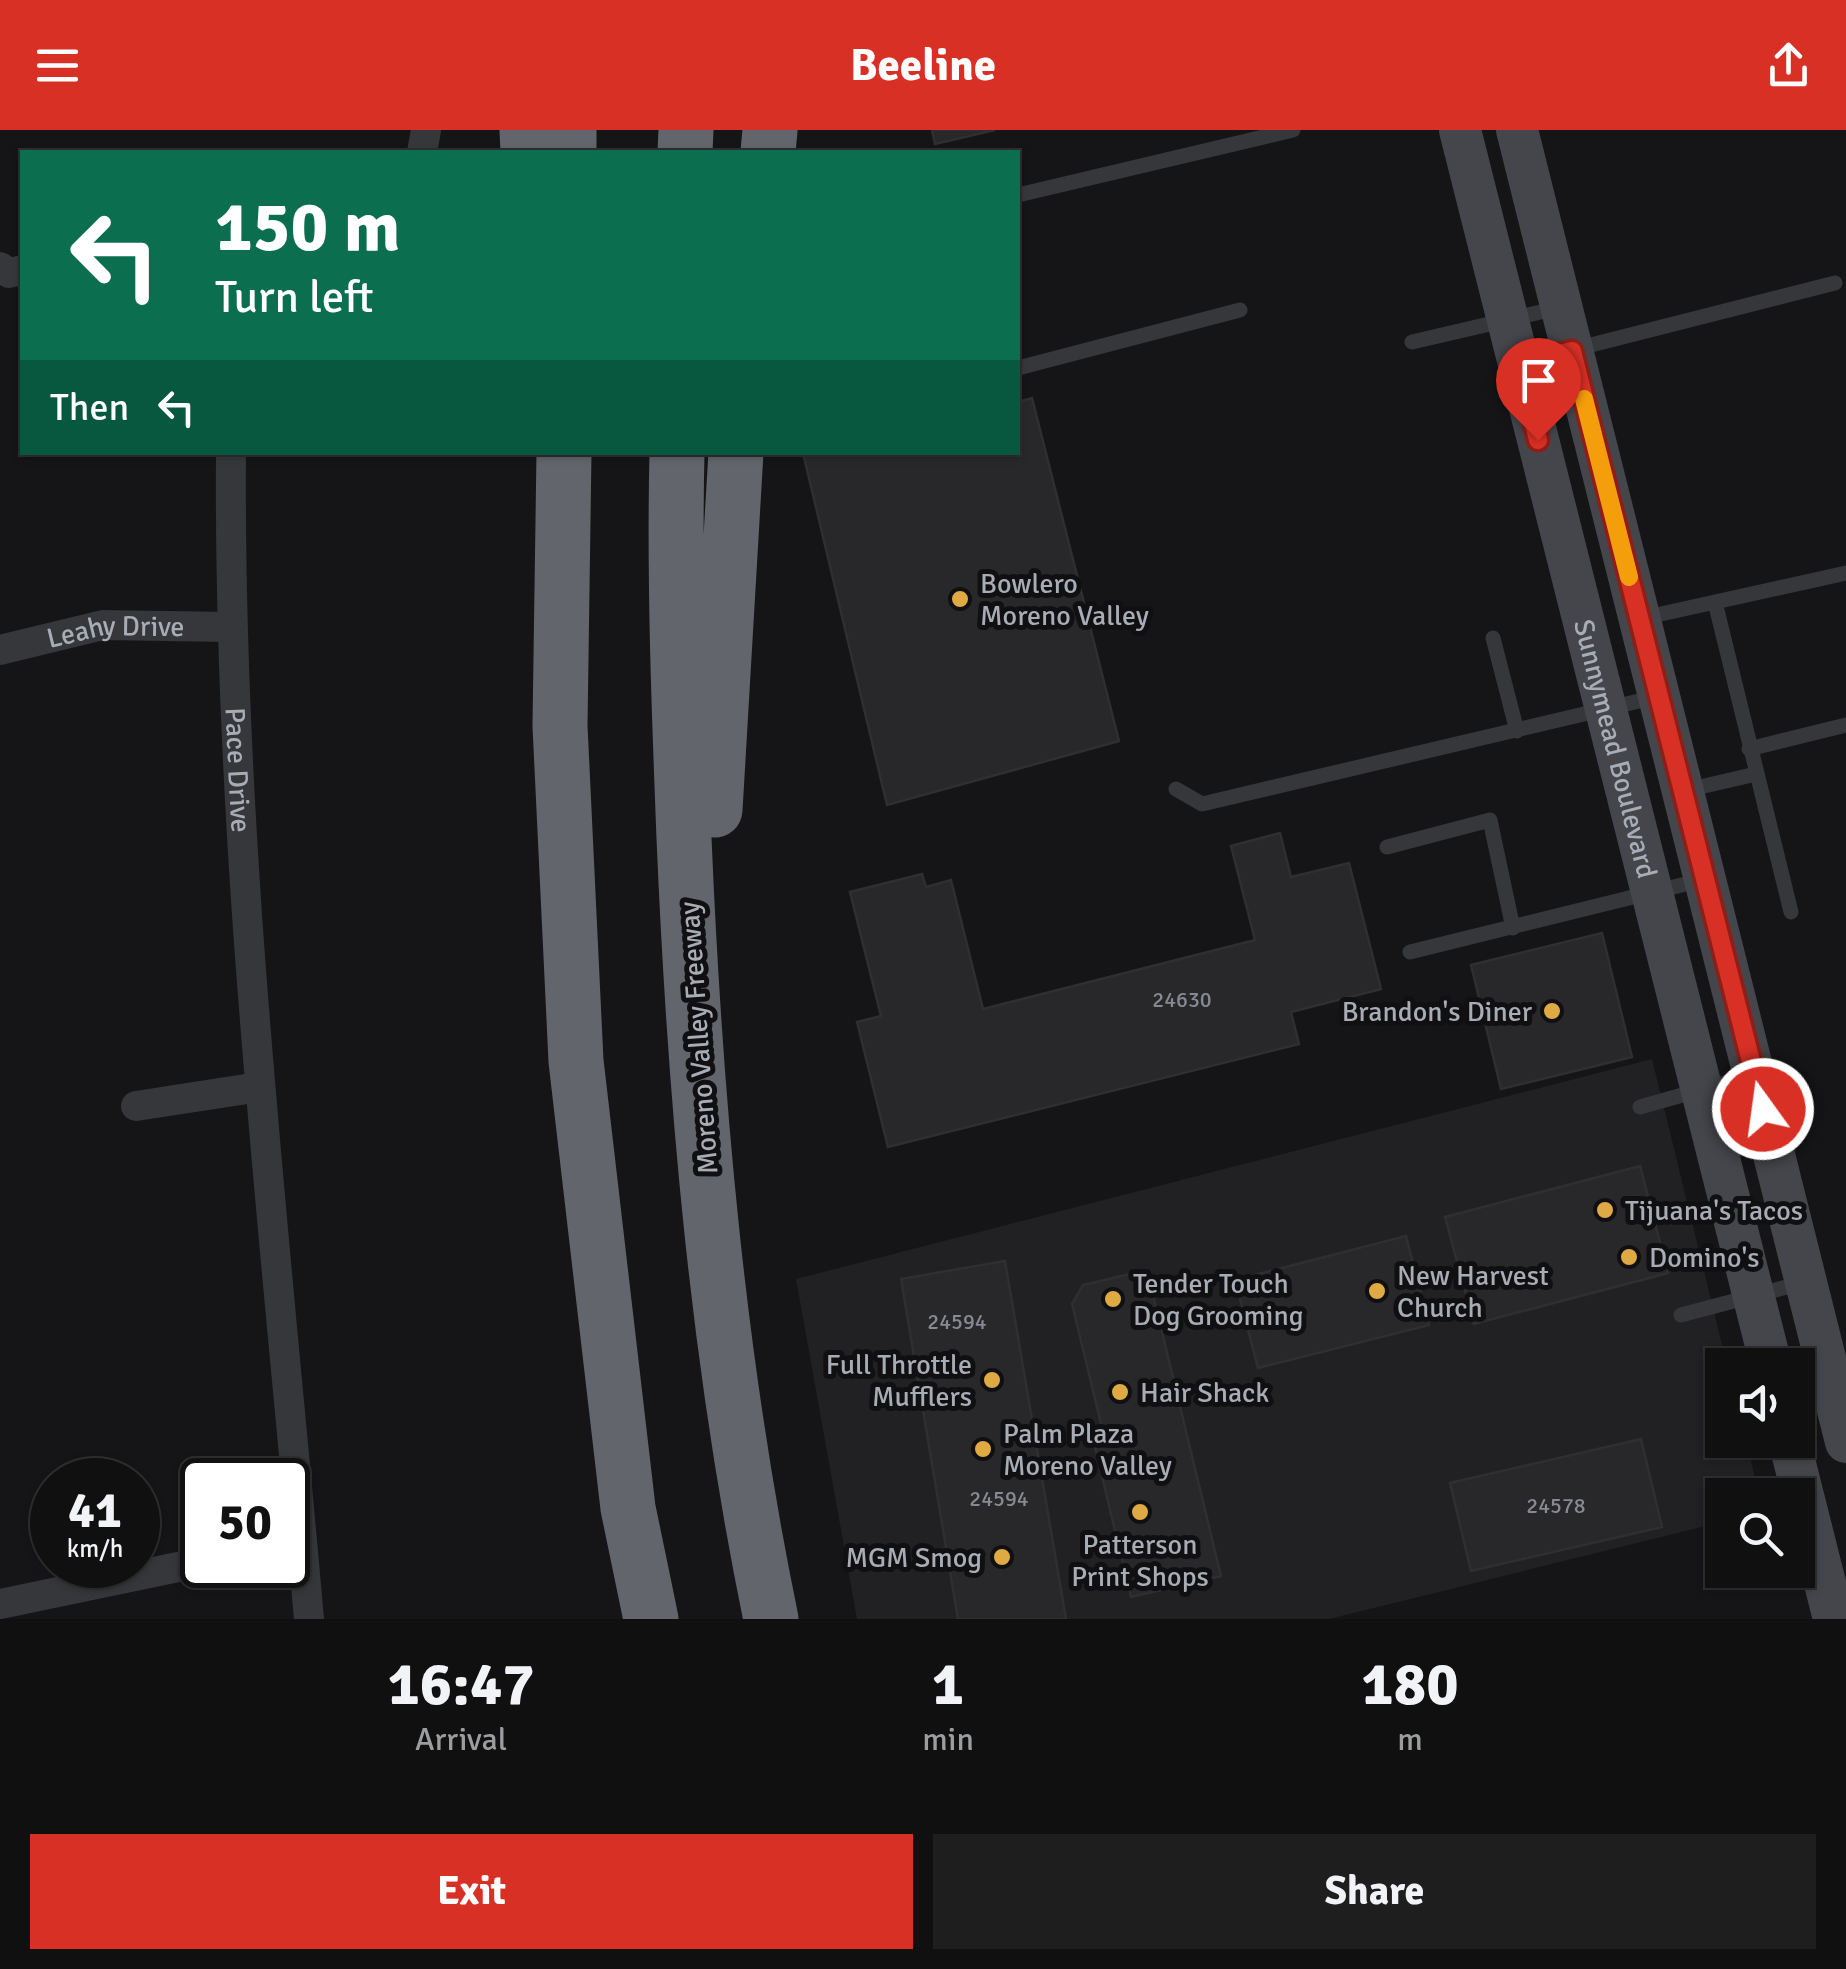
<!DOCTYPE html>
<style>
:root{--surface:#101011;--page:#1e1e1f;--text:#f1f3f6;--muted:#9c9d9f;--line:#303031;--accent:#d93025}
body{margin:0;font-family:Signika,sans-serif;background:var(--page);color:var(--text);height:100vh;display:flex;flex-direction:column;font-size:38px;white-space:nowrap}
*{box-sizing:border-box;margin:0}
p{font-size:32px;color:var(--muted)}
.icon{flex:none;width:55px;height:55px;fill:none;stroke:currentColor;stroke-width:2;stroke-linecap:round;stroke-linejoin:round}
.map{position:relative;height:1489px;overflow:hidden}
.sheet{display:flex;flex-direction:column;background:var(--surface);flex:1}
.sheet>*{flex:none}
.hud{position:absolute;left:20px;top:20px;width:1000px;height:305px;border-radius:0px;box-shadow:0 2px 8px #0004,0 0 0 2px var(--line);background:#0b6e4f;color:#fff;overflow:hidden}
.buttons{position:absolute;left:1705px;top:1218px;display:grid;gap:20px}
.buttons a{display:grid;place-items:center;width:110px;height:110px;border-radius:0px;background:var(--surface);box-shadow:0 2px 8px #0004,0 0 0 2px var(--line);font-size:50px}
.speed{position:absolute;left:30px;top:1328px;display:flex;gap:20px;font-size:50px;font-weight:700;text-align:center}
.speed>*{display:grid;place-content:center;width:130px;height:130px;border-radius:50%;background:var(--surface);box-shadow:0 2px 8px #0004,0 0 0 2px var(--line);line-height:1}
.speed small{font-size:25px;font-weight:400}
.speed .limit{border:5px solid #111;border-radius:15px;background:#fff;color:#111}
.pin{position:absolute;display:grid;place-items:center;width:85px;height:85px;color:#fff;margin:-102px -42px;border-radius:50% 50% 50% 0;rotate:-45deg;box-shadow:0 0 10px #0007}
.pin .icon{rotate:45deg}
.me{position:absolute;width:110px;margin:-55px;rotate:346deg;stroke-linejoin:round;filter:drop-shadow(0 0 8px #0008)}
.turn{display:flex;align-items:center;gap:35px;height:210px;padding:0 30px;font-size:45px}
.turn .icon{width:130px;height:130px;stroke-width:2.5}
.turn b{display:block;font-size:70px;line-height:85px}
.then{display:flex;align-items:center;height:95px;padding:0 30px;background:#0003;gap:20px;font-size:38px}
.eta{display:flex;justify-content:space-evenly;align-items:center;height:170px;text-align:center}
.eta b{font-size:60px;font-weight:800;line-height:70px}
.cta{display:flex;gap:20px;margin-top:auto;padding:20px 30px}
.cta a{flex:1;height:115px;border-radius:0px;background:var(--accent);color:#fff;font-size:40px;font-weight:800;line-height:115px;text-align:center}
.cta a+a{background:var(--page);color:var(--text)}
header{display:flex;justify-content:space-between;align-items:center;height:130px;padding:0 30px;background:var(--accent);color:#fff;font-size:45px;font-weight:800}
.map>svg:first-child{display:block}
.built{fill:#212123}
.building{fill:#28282b;stroke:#2f2f32;stroke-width:2.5}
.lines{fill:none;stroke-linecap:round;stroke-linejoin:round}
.service{stroke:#36373b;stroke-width:15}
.minor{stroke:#36373b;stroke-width:30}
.secondary{stroke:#45464b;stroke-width:42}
.motorway{stroke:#63656c;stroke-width:55}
.route-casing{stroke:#8d1f18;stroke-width:25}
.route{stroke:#d93025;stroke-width:18}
.slow{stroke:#f59e0b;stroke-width:18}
.poi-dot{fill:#dfaa44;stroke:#101012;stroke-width:4}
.labels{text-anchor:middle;stroke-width:10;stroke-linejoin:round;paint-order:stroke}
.number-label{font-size:22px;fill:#878a92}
.poi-label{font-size:28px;fill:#a8acb5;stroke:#101012;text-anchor:start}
.street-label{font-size:28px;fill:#a8acb5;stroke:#101012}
</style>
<header><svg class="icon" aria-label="menu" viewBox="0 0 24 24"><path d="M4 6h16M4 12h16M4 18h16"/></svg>Beeline<svg class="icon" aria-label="share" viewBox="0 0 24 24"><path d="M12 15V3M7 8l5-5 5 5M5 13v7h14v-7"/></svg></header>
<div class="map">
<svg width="1846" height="1489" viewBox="0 0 1846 1489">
<rect width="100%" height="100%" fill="#151517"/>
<path class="built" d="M 1652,929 L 1727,1235 L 1722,1235 L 1722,1310 L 1746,1310 L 1759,1365 L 1722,1365 L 1722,1392 L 1329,1489 L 857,1489 L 796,1149 Z"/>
<path class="building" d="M 932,0 L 995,0 L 935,14 Z
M 1032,268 L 1119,611 L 887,675 L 804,327 L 820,322 L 1018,322 L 1018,272 Z
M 1280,703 L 1291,747 L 1349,733 L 1381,859 L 1291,882 L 1299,914 L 888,1017 L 857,892 L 881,886 L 850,762 L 922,744 L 926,757 L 951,750 L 983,879 L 1255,810 L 1231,716 Z
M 1602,803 L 1632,927 L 1501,959 L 1471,835 Z
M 1640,1036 L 1668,1143 L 1474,1194 L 1445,1087 Z
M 1640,1036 L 1668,1143 L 1474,1194 L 1445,1087 Z
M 1406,1106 L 1429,1195 L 1258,1238 L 1235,1150 Z
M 1406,1106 L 1429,1195 L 1258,1238 L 1235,1150 Z
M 1005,1131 L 1066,1489 L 958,1489 L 901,1149 Z
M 1005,1131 L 1066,1489 L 958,1489 L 901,1149 Z
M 1147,1140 L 1221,1446 L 1131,1467 L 1094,1313 L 1105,1310 L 1072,1174 L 1083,1155 Z
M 1147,1140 L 1221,1446 L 1131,1467 L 1094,1313 L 1105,1310 L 1072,1174 L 1083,1155 Z
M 1641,1309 L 1662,1397 L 1471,1441 L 1450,1353 Z
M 1641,1309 L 1662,1397 L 1471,1441 L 1450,1353 Z"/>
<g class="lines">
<path class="service" d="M 1018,65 L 1293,0
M 1412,212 L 1558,178
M 1524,232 L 1835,153
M 1018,238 L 1240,180
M 1715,472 L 1791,782
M 1643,488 L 1846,443
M 1493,508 L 1517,601
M 1749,619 L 1846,595
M 1176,659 L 1202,674 L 1656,567
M 1687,660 L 1756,644
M 1387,717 L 1490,690 L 1513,798
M 1410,822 L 1702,750
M 1640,977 L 1750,946
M 1681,1185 L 1802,1153"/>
<g class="minor">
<path d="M 422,22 L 426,0"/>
<path d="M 0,137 L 9,143 L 22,140"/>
<path id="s1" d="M 231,322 C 228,713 275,1101 309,1489"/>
<path id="s2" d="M 0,520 L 103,495 L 230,497"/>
<path d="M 136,976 L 259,957"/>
<path d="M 0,1474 L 202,1432"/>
</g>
<g class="secondary">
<path id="s3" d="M 1460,0 L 1771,1235"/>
<path d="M 1517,0 L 1846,1312"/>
<path d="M 1789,1310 L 1834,1489"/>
</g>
<path class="motorway" d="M 527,0 L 528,22
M 569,22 L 569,0
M 685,22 L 686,0
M 768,22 L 770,0
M 564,322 L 560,596 L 576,931 L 628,1378 L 651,1489
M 677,322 C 674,451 679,579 684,708 C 695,969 718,1233 771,1489
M 715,680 L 736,322"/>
</g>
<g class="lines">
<g class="route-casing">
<path id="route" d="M 1538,310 L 1519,234 L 1572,221 L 1763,979"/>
</g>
<use href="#route" class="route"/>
<path class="slow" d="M 1584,269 L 1629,447"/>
</g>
<g class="poi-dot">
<circle cx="960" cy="469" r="10"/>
<circle cx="1552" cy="881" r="10"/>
<circle cx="1605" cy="1080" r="10"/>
<circle cx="1629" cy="1127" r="10"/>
<circle cx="1377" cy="1161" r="10"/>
<circle cx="1113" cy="1169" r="10"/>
<circle cx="992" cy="1250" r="10"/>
<circle cx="1120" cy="1262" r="10"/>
<circle cx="983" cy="1319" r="10"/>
<circle cx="1140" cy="1382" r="10"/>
<circle cx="1002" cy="1427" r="10"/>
</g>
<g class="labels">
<g class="number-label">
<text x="1182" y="877">24630</text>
<text x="957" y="1199">24594</text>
<text x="999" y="1376">24594</text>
<text x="1556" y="1383">24578</text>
</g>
<g class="poi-label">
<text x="980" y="463">Bowlero<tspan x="980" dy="32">Moreno Valley</tspan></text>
<text x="1532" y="891" text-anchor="end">Brandon's Diner</text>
<text x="1625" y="1090">Tijuana's Tacos</text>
<text x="1649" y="1137">Domino's</text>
<text x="1397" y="1155">New Harvest<tspan x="1397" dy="32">Church</tspan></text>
<text x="1133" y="1163">Tender Touch<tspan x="1133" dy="32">Dog Grooming</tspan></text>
<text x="972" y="1244" text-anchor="end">Full Throttle<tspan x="972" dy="32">Mufflers</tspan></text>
<text x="1140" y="1272">Hair Shack</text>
<text x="1003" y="1313">Palm Plaza<tspan x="1003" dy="32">Moreno Valley</tspan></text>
<text x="1140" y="1424" text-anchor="middle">Patterson<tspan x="1140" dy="32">Print Shops</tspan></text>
<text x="982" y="1437" text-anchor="end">MGM Smog</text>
</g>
<g class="street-label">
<text dy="10" stroke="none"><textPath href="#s2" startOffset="118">Leahy Drive</textPath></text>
<text dy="10" stroke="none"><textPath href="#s3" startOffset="638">Sunnymead Boulevard</textPath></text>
<text dy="10" stroke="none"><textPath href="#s1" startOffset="318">Pace Drive</textPath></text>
<text transform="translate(698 908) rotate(-94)" y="10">Moreno Valley Freeway</text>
</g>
</g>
</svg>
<div class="buttons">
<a><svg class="icon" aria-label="sound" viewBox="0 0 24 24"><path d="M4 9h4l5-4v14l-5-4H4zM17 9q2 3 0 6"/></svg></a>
<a><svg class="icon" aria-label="search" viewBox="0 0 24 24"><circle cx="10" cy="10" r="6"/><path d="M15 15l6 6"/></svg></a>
</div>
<div class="speed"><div>41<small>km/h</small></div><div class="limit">50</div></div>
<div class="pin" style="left:1538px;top:310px;background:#d93025"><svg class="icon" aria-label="arrive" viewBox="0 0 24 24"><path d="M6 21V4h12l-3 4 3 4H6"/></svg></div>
<svg class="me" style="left:1763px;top:979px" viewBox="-20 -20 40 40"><circle r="17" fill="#d93025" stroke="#fff" stroke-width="3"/><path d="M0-11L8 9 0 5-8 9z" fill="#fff"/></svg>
<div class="hud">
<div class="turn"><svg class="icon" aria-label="left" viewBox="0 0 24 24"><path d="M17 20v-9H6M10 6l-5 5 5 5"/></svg><div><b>150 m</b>Turn left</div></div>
<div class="then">Then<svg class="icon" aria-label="left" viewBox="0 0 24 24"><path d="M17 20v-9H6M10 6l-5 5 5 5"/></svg></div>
</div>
</div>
<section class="sheet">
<div class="eta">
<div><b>16:47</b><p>Arrival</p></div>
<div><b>1</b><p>min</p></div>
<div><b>180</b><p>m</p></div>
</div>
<div class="cta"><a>Exit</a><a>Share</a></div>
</section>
